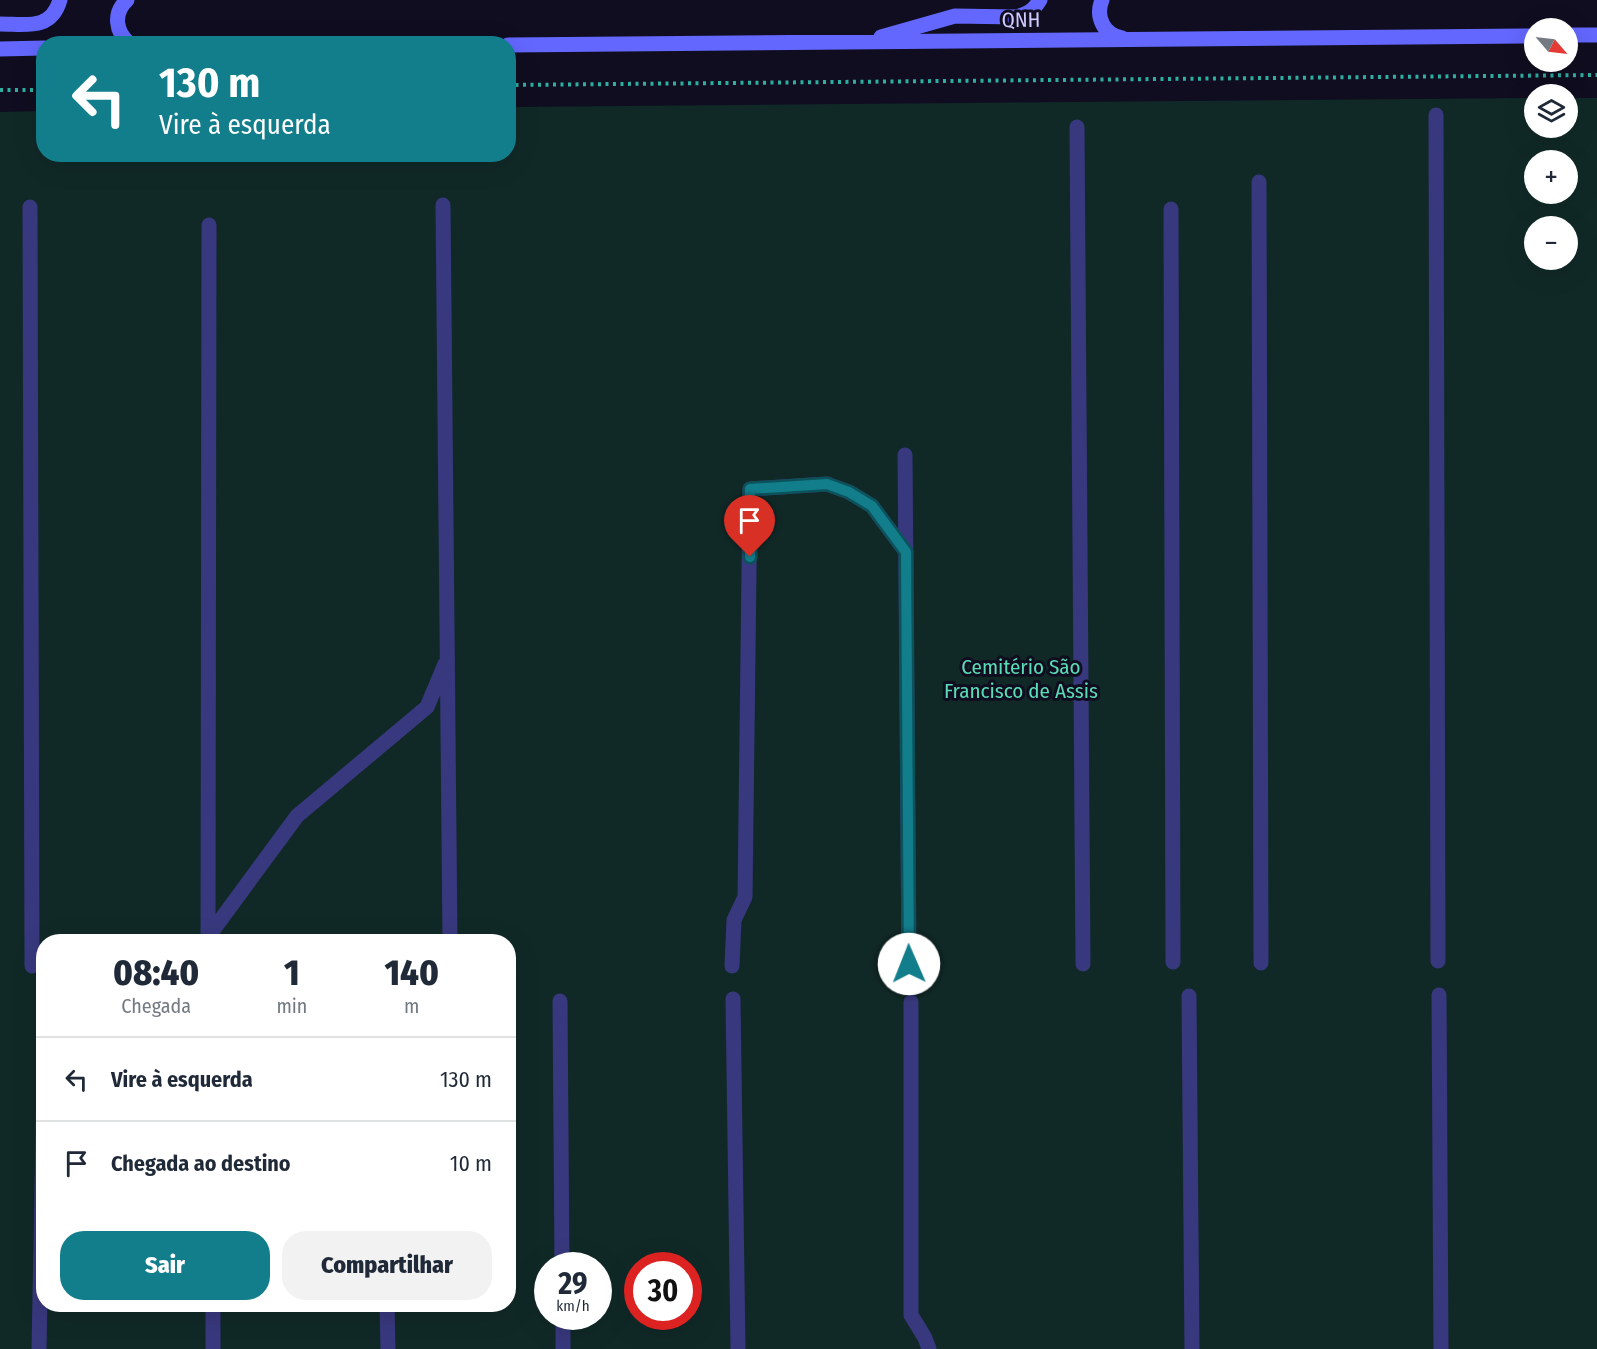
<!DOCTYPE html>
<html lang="pt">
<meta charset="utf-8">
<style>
:root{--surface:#fff;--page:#f2f2f3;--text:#1f2937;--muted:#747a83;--line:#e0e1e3;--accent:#127e8c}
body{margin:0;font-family:"Fira Sans Condensed",sans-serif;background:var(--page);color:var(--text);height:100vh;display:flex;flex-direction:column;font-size:22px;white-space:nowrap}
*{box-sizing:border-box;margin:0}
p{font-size:20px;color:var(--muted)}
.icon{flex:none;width:33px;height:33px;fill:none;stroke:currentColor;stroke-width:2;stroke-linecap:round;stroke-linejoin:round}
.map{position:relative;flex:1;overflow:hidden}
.side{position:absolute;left:36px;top:934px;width:480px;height:378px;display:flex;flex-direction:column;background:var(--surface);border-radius:24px;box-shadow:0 6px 24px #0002}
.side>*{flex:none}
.guide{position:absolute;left:36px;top:36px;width:480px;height:126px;border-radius:24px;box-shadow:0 6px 24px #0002;background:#127e8c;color:#fff;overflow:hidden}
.needle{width:39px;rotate:118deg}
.tools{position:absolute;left:1524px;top:18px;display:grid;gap:12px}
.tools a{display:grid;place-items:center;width:54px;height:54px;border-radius:50%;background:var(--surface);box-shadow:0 6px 24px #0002;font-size:30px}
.speed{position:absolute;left:534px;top:1252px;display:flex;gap:12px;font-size:30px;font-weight:700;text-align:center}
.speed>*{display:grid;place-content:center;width:78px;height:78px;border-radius:50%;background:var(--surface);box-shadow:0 6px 24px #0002;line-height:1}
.speed small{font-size:15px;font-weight:400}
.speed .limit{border:9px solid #d22;background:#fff;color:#111}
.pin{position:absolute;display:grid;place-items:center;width:51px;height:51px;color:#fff;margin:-62px -26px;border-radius:50% 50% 50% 0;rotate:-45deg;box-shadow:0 0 6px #0007}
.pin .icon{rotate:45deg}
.me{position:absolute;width:66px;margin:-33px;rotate:359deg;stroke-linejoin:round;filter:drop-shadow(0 0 4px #0008)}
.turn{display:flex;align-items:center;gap:21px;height:126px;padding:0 24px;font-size:27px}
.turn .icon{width:78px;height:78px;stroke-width:2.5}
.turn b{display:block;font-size:42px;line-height:51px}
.eta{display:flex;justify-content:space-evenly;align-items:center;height:102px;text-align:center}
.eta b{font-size:36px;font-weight:800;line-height:42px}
.button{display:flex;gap:12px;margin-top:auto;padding:12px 24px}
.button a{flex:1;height:69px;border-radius:24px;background:var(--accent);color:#fff;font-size:24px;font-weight:800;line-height:69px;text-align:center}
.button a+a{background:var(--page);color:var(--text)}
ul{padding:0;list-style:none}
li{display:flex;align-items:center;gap:18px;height:84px;padding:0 24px;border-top:2px solid var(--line)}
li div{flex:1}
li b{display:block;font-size:22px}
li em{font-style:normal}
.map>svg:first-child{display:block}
.green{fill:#102927;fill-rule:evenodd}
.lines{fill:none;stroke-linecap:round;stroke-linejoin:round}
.path{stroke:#2eafa2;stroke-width:4;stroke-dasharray:3 4.5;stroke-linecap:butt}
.street{stroke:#38387e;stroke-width:15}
.secondary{stroke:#6367fd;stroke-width:15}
.route-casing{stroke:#0c525b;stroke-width:15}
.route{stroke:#127e8c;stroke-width:10}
.labels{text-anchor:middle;stroke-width:6;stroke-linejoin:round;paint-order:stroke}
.street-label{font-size:21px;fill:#cfcbfe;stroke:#0f0d1f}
.park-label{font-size:21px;fill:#59ddb6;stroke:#0f0d1f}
</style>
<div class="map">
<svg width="1597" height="1349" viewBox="0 0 1597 1349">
<rect width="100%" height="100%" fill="#0f0d1f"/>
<path class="green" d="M 1534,98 L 1534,128 L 1568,128 L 1568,98 L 1597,98 L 1597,1349 L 0,1349 L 0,112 L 43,111 L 44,154 L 508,154 L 509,107 ZM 1534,160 L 1568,160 L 1568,194 L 1534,194 ZM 1534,226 L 1568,226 L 1568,260 L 1534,260 ZM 44,942 L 508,942 L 508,1305 L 44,1305 ZM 548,1266 L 598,1266 L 598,1317 L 548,1317 ZM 638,1266 L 688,1266 L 688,1317 L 638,1317 Z"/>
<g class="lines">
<path class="path" d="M 508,85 L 1597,75
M 0,90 L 44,90"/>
<path class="street" d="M 1436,115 L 1438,961
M 1077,127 L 1083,964
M 1259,182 L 1261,963
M 443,205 L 450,942
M 30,207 L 32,966
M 1171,209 L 1173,962
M 905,455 L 909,964
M 208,937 L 297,816 L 427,707 L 445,664
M 208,942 L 209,225
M 732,966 L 734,920 L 745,897 L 750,489 L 827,484 L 849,492 L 872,506 L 906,552
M 1439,995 L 1441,1349
M 1189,996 L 1192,1349
M 733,999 L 738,1349
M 560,1001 L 562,1266
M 911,1002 L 911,1315 L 925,1338 L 929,1349
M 213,1305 L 213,1349
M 387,1305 L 388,1349
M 563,1317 L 563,1349
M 39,1349 L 44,1080"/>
<path class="secondary" d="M 127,0 C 113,13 115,32 130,44
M 1102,0 C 1095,17 1104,35 1122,38
M 0,24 C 26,24 51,31 60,0
M 1568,35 L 1597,35
M 881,37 L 955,16 L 1016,17 C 1028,14 1034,10 1040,0
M 508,45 L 1534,36
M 0,49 L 44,48"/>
</g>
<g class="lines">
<g class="route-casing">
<path id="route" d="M 750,557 L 750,489 L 827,484 L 849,492 L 872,506 L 906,552 L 909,964"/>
</g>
<use href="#route" class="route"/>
</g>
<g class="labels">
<g class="street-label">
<text transform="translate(1021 20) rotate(-1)" y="7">QNH</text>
</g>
<g class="park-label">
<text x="1021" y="674">Cemitério São<tspan x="1021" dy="24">Francisco de Assis</tspan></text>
</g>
</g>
</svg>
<div class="tools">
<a><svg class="needle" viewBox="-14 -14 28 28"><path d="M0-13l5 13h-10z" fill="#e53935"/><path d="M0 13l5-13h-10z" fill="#747a83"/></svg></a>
<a><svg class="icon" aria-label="layers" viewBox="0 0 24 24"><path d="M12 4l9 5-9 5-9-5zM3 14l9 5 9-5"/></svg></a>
<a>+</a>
<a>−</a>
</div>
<div class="speed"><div>29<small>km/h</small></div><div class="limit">30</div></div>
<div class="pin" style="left:750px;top:557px;background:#d93025"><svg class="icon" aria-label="arrive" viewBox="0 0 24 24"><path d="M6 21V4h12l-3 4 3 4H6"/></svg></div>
<svg class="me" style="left:909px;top:964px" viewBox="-20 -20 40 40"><circle r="19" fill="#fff"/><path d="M0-13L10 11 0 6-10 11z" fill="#127e8c"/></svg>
<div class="guide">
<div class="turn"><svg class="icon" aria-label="left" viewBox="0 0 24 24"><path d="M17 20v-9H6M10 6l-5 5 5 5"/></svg><div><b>130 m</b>Vire à esquerda</div></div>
</div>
<section class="side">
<div class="eta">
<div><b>08:40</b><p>Chegada</p></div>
<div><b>1</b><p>min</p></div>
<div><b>140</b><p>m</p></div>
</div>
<ul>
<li><svg class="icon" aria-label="left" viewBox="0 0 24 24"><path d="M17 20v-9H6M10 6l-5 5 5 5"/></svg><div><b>Vire à esquerda</b></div><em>130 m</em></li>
<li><svg class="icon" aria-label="arrive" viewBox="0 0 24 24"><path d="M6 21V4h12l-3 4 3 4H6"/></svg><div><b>Chegada ao destino</b></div><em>10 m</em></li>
</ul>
<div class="button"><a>Sair</a><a>Compartilhar</a></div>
</section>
</div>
